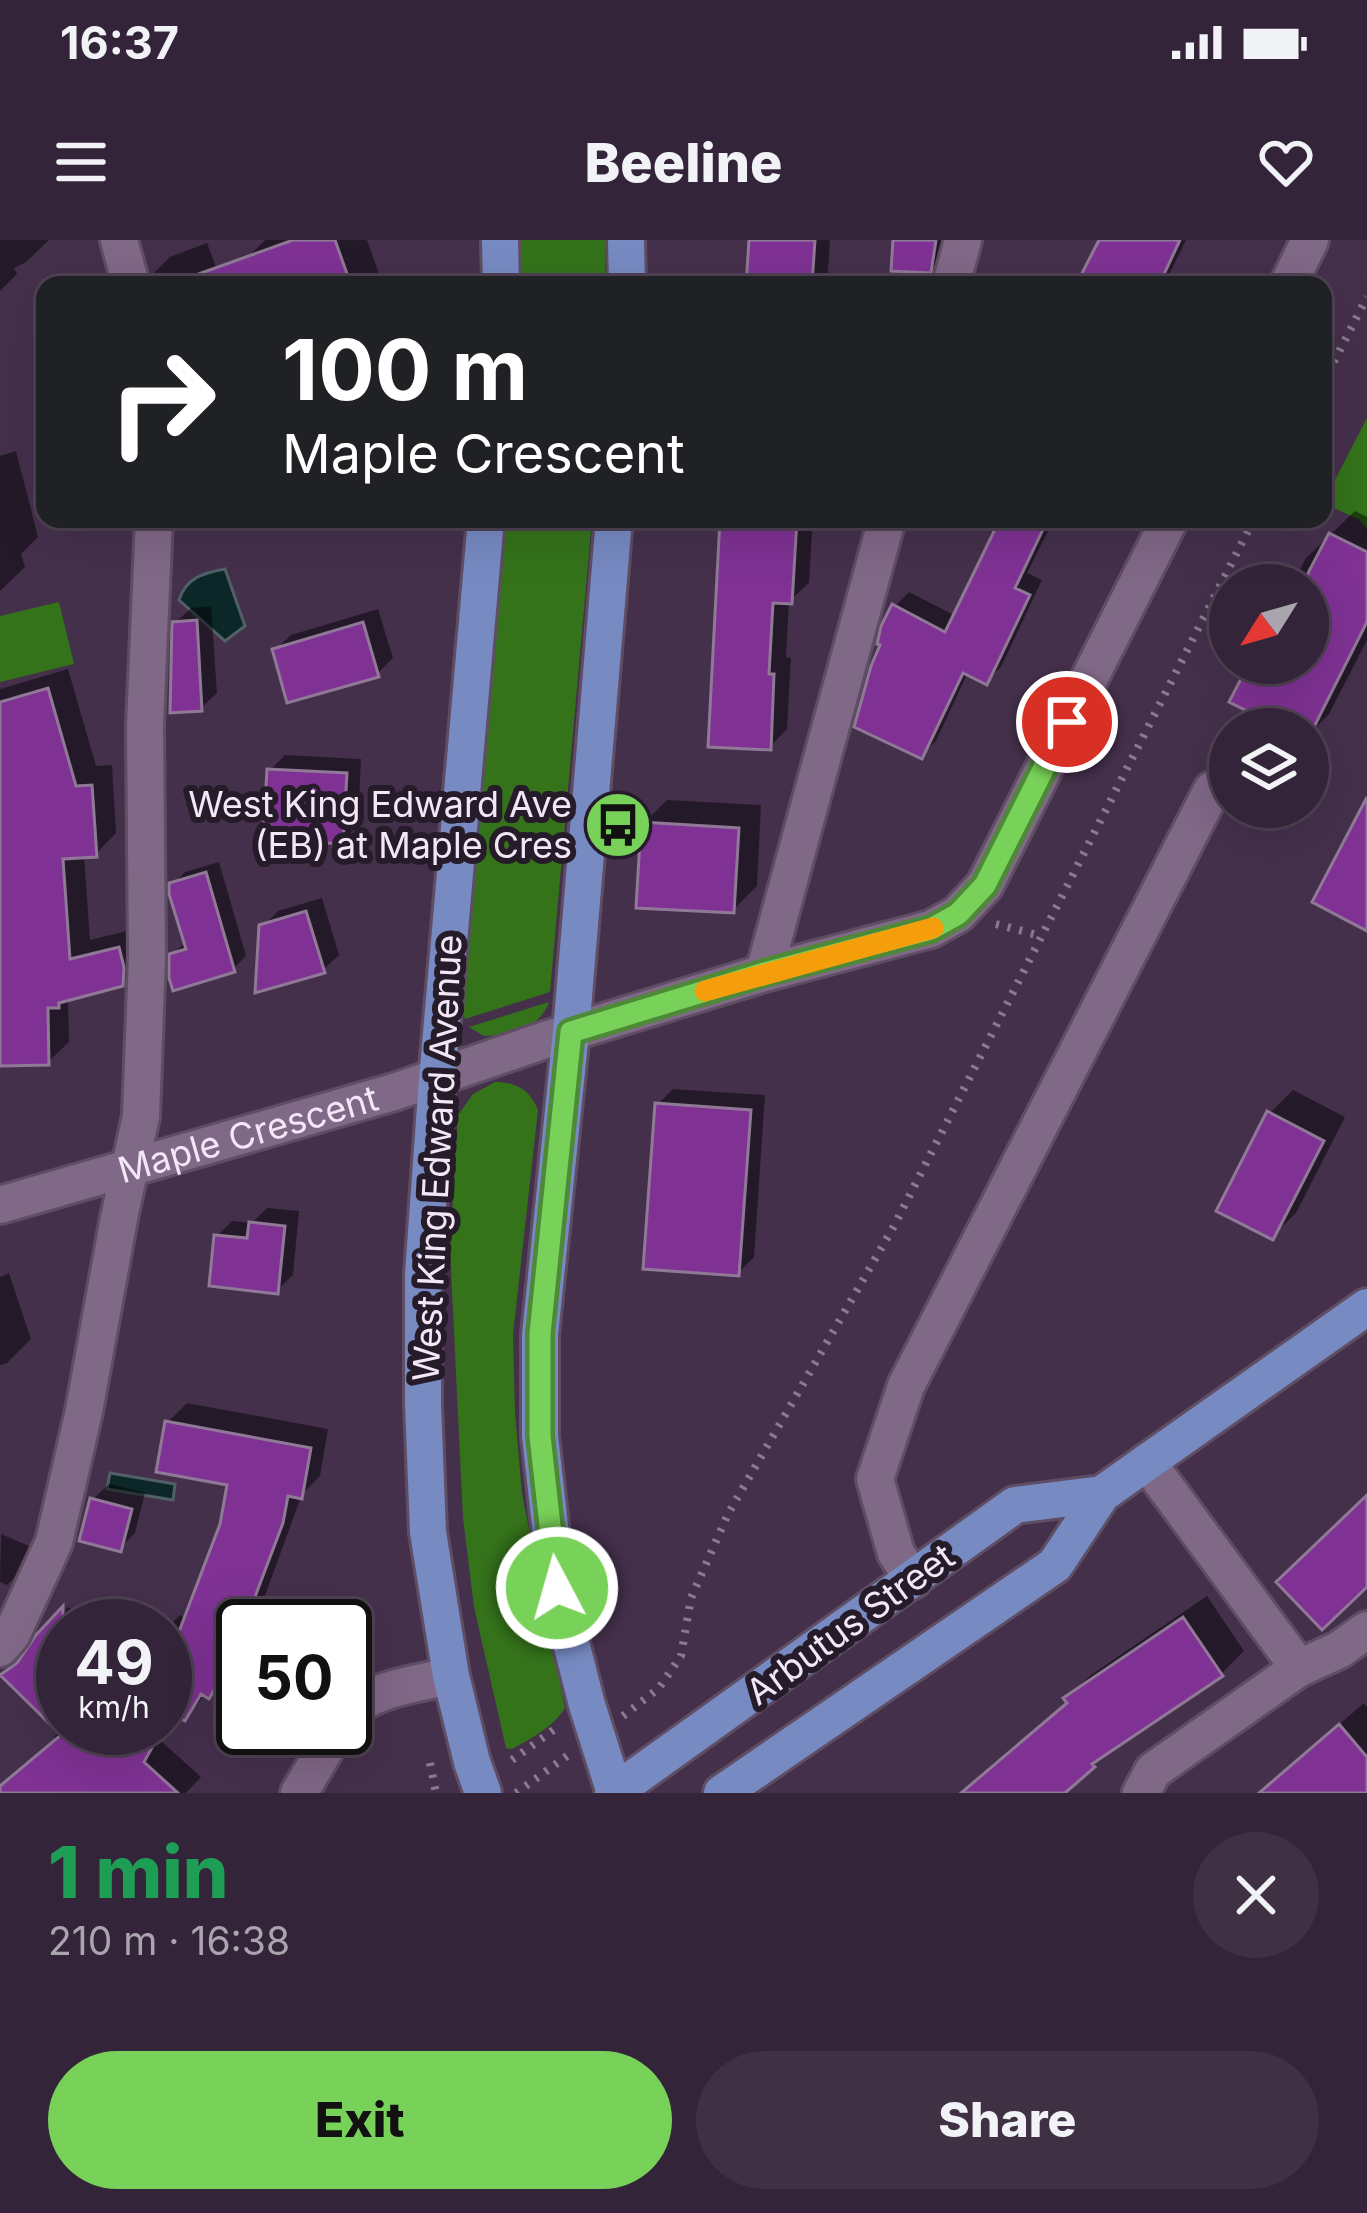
<!DOCTYPE html>
<meta charset="utf-8">
<style>
:root{--surface:#342439;--page:#3f3044;--text:#f1f3f6;--muted:#a9a4ae;--line:#4e4153;--accent:#78d158}
body{margin:0;font-family:Inter,sans-serif;background:var(--page);color:var(--text);height:100vh;display:flex;flex-direction:column;font-size:45px;white-space:nowrap}
*{box-sizing:border-box;margin:0}
p{font-size:39px;color:var(--muted)}
.icon{flex:none;width:66px;height:66px;fill:none;stroke:currentColor;stroke-width:2;stroke-linecap:round;stroke-linejoin:round}
.map{position:relative;height:1553px;overflow:hidden}
.panel{display:flex;flex-direction:column;background:var(--surface);flex:1}
.panel>*{flex:none}
.hud{position:absolute;left:36px;top:36px;width:1296px;height:252px;border-radius:24px;box-shadow:0 12px 48px #0002,0 0 0 3px var(--line);background:#202124;color:#fff;overflow:hidden}
.needle{width:78px;rotate:233deg}
.controls{position:absolute;left:1209px;top:324px;display:grid;gap:24px}
.controls a{display:grid;place-items:center;width:120px;height:120px;border-radius:50%;background:var(--surface);box-shadow:0 12px 48px #0002,0 0 0 3px var(--line);font-size:60px}
.speed{position:absolute;left:36px;top:1359px;display:flex;gap:24px;font-size:60px;font-weight:700;text-align:center}
.speed>*{display:grid;place-content:center;width:156px;height:156px;border-radius:50%;background:var(--surface);box-shadow:0 12px 48px #0002,0 0 0 3px var(--line);line-height:1}
.speed small{font-size:30px;font-weight:400}
.speed .limit{border:6px solid #111;border-radius:18px;background:#fff;color:#111}
.pin{position:absolute;display:grid;place-items:center;width:102px;height:102px;color:#fff;margin:-51px;border:6px solid #fff;border-radius:50%;box-shadow:0 3px 12px #0007}
.me{position:absolute;width:132px;margin:-66px;rotate:354deg;stroke-linejoin:round;filter:drop-shadow(0 0 9px #0008)}
.turn{display:flex;align-items:center;gap:42px;height:252px;padding:0 48px;font-size:54px}
.turn .icon{width:156px;height:156px;stroke-width:2.5}
.turn b{display:block;font-size:84px;line-height:102px}
.round{display:grid;place-items:center;flex:none;width:126px;height:126px;border-radius:63px;background:var(--page)}
.summary{display:flex;align-items:center;justify-content:space-between;height:204px;padding:0 48px}
h1{font-size:72px;font-weight:800;line-height:90px;color:#1e9e55}
.button{display:flex;gap:24px;margin-top:auto;padding:24px 48px}
.button a{flex:1;height:138px;border-radius:72px;background:var(--accent);color:#111;font-size:48px;font-weight:800;line-height:138px;text-align:center}
.button a+a{background:var(--page);color:var(--text)}
.status{display:flex;justify-content:space-between;align-items:center;height:84px;padding:0 60px;background:var(--surface);direction:ltr}
.status svg{height:33px;fill:currentColor}
header{display:flex;justify-content:space-between;align-items:center;height:156px;padding:0 48px;background:var(--surface);font-size:54px;font-weight:800}
.map>svg:first-child{display:block}
.green{fill:#35731b}
.water{fill:#0c2728;stroke:#516066;stroke-width:3}
.shadow{fill:#0007}
.building{fill:#7f3294;stroke:#907897;stroke-width:3}
.lines{fill:none;stroke-linecap:round;stroke-linejoin:round}
.minor-casing{stroke:#5f4d64;stroke-width:42}
.major-casing{stroke:#5f4d64;stroke-width:42}
.path{stroke:#8b7991;stroke-width:8;stroke-dasharray:3 9;stroke-linecap:butt}
.minor{stroke:#806887;stroke-width:36}
.major{stroke:#778ac2;stroke-width:36}
.route-casing{stroke:#4e8839;stroke-width:30}
.route{stroke:#78d158;stroke-width:21}
.slow{stroke:#f59e0b;stroke-width:21}
.labels{text-anchor:middle;stroke-width:12;stroke-linejoin:round;paint-order:stroke}
.poi-label{font-size:36px;fill:#f3e6f7;stroke:#261c29;text-anchor:end}
.street-label{font-size:36px;fill:#f3e6f7;stroke:#261c29}
</style>
<div class="status"><b>16:37</b><svg viewBox="0 0 49 12"><path d="M0 12V9h3v3zM5 12V6h3v6zM10 12V3h3v9zM15 12V0h3v12zM26 1h20v11H26zM47 4h2v5h-2z"/></svg></div>
<header><svg class="icon" aria-label="menu" viewBox="0 0 24 24"><path d="M4 6h16M4 12h16M4 18h16"/></svg>Beeline<svg class="icon" aria-label="heart" viewBox="0 0 24 24"><path d="M12 20l-8-8c-3-5 5-10 8-4 3-6 11-1 8 4z"/></svg></header>
<div class="map">
<svg width="1367" height="1553" viewBox="0 0 1367 1553">
<rect width="100%" height="100%" fill="#45304c"/>
<path class="green" d="M 517,0 L 605,0 L 605,45 L 518,45 Z
M 1367,178 L 1367,289 L 1360,280 L 1323,263 Z
M 505,279 L 592,279 L 550,752 L 465,779 L 463,774 Z
M 59,362 L 74,424 L 0,442 L 0,376 Z
M 549,762 C 541,788 509,795 484,796 L 469,787 Z
M 495,842 C 517,842 530,850 538,870 L 513,1094 L 515,1173 L 522,1254 L 565,1468 C 553,1487 532,1498 512,1509 L 506,1508 L 474,1367 L 463,1278 L 450,1009 L 458,875 L 473,854 Z"/>
<path class="water" d="M 225,329 L 245,386 L 225,401 L 179,360 C 186,338 203,333 225,329 Z
M 110,1233 L 175,1244 L 173,1260 L 107,1249 Z"/>
<path class="shadow" d="M 0,0 L 49,0 L 26,22 L 14,28 L 17,34 L 0,51 Z
M 265,0 L 367,0 L 383,45 L 256,45 L 246,19 Z
M 752,0 L 830,0 L 827,45 L 749,45 Z
M 898,0 L 944,0 L 942,18 L 930,30 Z
M 1109,0 L 1186,0 L 1164,45 L 1080,45 Z
M 207,3 L 221,40 L 217,45 L 155,45 L 154,33 L 170,17 Z
M 16,211 L 38,297 L 21,314 L 25,327 L 0,351 L 0,216 Z
M 1355,271 L 1367,277 L 1367,400 L 1329,474 L 1308,495 L 1308,489 L 1290,489 L 1252,423 L 1308,423 L 1308,345 L 1292,345 L 1306,318 Z
M 719,279 L 821,279 L 812,291 L 809,343 L 789,361 L 786,417 L 791,418 L 787,489 L 770,507 L 723,291 L 717,290 Z
M 972,279 L 1054,279 L 1027,333 L 1042,340 L 1001,427 L 986,441 L 968,432 L 936,501 L 921,515 L 895,366 L 909,352 L 956,376 L 997,292 Z
M 211,366 L 217,453 L 201,468 L 175,383 L 191,368 Z
M 378,369 L 393,418 L 377,434 L 275,410 L 291,395 Z
M 68,429 L 96,526 L 112,525 L 116,593 L 96,614 L 84,615 L 90,700 L 139,688 L 143,722 L 122,743 L 68,757 L 69,802 L 48,822 L 0,823 L 0,449 Z
M 285,515 L 361,519 L 358,585 L 342,601 L 270,530 Z
M 667,560 L 761,565 L 757,646 L 733,670 L 644,583 Z
M 219,622 L 246,716 L 233,729 L 172,715 L 187,701 L 172,645 L 185,632 Z
M 322,658 L 339,715 L 323,730 L 262,687 L 278,671 Z
M 673,849 L 765,855 L 754,1017 L 738,1033 L 658,864 Z
M 1293,850 L 1345,877 L 1296,973 L 1272,996 L 1270,873 Z
M 267,968 L 299,971 L 293,1035 L 277,1050 L 217,996 L 232,981 L 252,983 Z
M 9,1033 L 31,1099 L 7,1123 L 0,1125 L 0,1037 Z
M 187,1163 L 328,1189 L 320,1236 L 302,1254 L 254,1386 L 243,1386 L 243,1408 L 227,1436 L 208,1455 L 206,1454 L 184,1478 L 177,1473 L 161,1501 L 201,1537 L 186,1553 L 0,1553 L 0,1546 L 56,1500 L 54,1497 L 63,1487 L 165,1488 L 165,1390 L 180,1375 L 187,1379 L 222,1285 L 230,1243 L 168,1182 Z
M 109,1244 L 145,1253 L 135,1293 L 120,1308 L 93,1259 Z
M 1,1294 L 29,1306 L 14,1338 L 7,1345 L 0,1342 Z
M 1207,1356 L 1244,1411 L 1221,1434 L 1108,1510 L 1060,1553 L 961,1553 L 1069,1461 L 1067,1458 L 1091,1435 Z
M 68,1367 L 95,1383 L 93,1386 L 63,1386 L 63,1431 L 15,1425 L 26,1416 Z
M 1364,1463 L 1367,1467 L 1367,1545 L 1358,1553 L 1260,1553 Z"/>
<path class="building" d="M 293,0 L 335,0 L 351,45 L 180,45 L 179,41 Z
M 749,0 L 815,0 L 812,45 L 746,45 Z
M 893,0 L 936,0 L 931,33 L 891,31 Z
M 1099,0 L 1180,0 L 1159,45 L 1076,45 Z
M 720,279 L 797,279 L 792,364 L 773,363 L 769,434 L 774,434 L 771,510 L 708,507 Z
M 1000,279 L 1048,279 L 1015,348 L 1030,355 L 987,445 L 963,433 L 922,519 L 854,487 L 871,426 L 880,405 L 877,404 L 881,386 L 892,364 L 945,392 Z
M 1329,293 L 1367,312 L 1367,382 L 1313,489 L 1283,489 L 1229,462 L 1249,423 L 1308,423 L 1308,333 Z
M 197,380 L 202,471 L 170,473 L 172,382 Z
M 363,382 L 379,437 L 287,463 L 272,409 Z
M 48,448 L 76,546 L 92,545 L 97,617 L 63,619 L 70,719 L 119,707 L 124,727 L 123,746 L 59,763 L 59,768 L 48,768 L 49,825 L 0,826 L 0,462 Z
M 267,529 L 347,533 L 343,604 L 263,599 Z
M 1367,557 L 1367,691 L 1312,662 Z
M 641,582 L 739,588 L 734,673 L 636,668 Z
M 206,632 L 235,732 L 173,751 L 169,738 L 169,714 L 186,709 L 169,654 L 169,643 Z
M 306,671 L 325,733 L 255,753 L 259,685 Z
M 655,863 L 751,870 L 739,1036 L 643,1029 Z
M 1267,871 L 1324,901 L 1273,1000 L 1216,971 Z
M 249,982 L 285,986 L 278,1054 L 209,1046 L 214,995 L 247,998 Z
M 165,1181 L 311,1208 L 302,1259 L 288,1256 L 283,1283 L 231,1420 L 209,1459 L 201,1454 L 185,1481 L 165,1470 L 165,1396 L 175,1402 L 220,1284 L 227,1245 L 156,1232 Z
M 1367,1255 L 1367,1347 L 1322,1390 L 1276,1342 Z
M 90,1258 L 132,1269 L 121,1312 L 79,1301 Z
M 63,1366 L 63,1493 L 69,1488 L 163,1488 L 144,1522 L 178,1553 L 0,1553 L 0,1546 L 61,1495 L 0,1435 L 17,1423 L 36,1395 Z
M 1183,1377 L 1223,1436 L 1092,1524 L 1095,1527 L 1065,1553 L 961,1553 L 1067,1463 L 1063,1458 Z
M 1339,1484 L 1367,1517 L 1367,1553 L 1259,1553 Z"/>
<g class="lines">
<g class="minor-casing">
<g id="minor">
<path d="M 119,0 L 131,45"/>
<path d="M 951,45 L 963,0"/>
<path d="M 1288,45 L 1310,0"/>
<path d="M 764,733 L 887,279"/>
<path id="s1" d="M 0,965 L 394,852 L 545,800 L 764,733 L 931,689 L 958,674 L 985,645 L 1170,279"/>
<path d="M 1147,1222 L 1299,1428"/>
<path d="M 913,1340 L 896,1313 L 875,1239 L 906,1146 L 1212,550"/>
<path d="M 0,1408 L 12,1394 L 54,1302 L 84,1171 L 119,978 L 141,876 L 147,717 L 145,485 L 154,279"/>
<path d="M 345,1476 C 371,1448 415,1444 451,1436"/>
<path d="M 299,1553 L 338,1488"/>
<path d="M 1141,1553 L 1153,1531 L 1299,1428 L 1339,1410 L 1367,1390"/>
</g>
</g>
<g class="major-casing">
<path id="major" d="M 500,0 L 501,45
M 626,0 L 627,45
M 614,279 L 571,792 L 540,1095 L 540,1196 L 557,1348 L 587,1465 L 615,1553
M 483,1553 L 472,1522 L 451,1436 L 428,1292 L 423,1164 L 423,1034 L 437,839 L 486,279
M 613,1553 L 1015,1265 L 1102,1254
M 722,1553 L 1055,1325 L 1102,1254 L 1367,1067"/>
</g>
<path class="path" d="M 1323,143 L 1367,57
M 996,684 L 1041,696
M 623,1476 L 659,1448 L 681,1416 L 691,1358 L 728,1274 L 894,986 L 1254,279
M 512,1520 L 559,1486
M 430,1523 L 436,1553
M 516,1553 L 567,1516"/>
<use href="#minor" class="minor"/>
<use href="#major" class="major"/>
</g>
<g class="lines">
<g class="route-casing">
<path id="route" d="M 557,1348 L 540,1196 L 540,1094 L 571,792 L 764,733 L 931,689 L 958,674 L 985,645 L 1067,482"/>
</g>
<use href="#route" class="route"/>
<path class="slow" d="M 705,751 L 933,688"/>
</g>
<defs>
<g id="bus-disc" transform="scale(3.45)"><circle r="9.5" fill="#78d158" stroke="#261c29"/><path d="M-5-6H5V4H4V6H2V4H-2V6H-4V4H-5ZM-3.5-4V0h7V-4ZM-3.5 1.2v1.5H-2V1.2ZM2 1.2v1.5H3.5V1.2Z" fill="#111"/></g>
</defs>
<g fill-rule="evenodd">
<use href="#bus-disc" x="618" y="585"/>
</g>
<g class="labels">
<g class="poi-label">
<text x="572" y="577">West King Edward Ave<tspan x="572" dy="41">(EB) at Maple Cres</tspan></text>
</g>
<g class="street-label">
<text dy="13" stroke="none"><textPath href="#s1" startOffset="258">Maple Crescent</textPath></text>
<text transform="translate(437 918) rotate(-87)" y="13">West King Edward Avenue</text>
<text transform="translate(850 1384) rotate(-36)" y="13">Arbutus Street</text>
</g>
</g>
</svg>
<div class="controls">
<a><svg class="needle" viewBox="-14 -14 28 28"><path d="M0-13l5 13h-10z" fill="#e53935"/><path d="M0 13l5-13h-10z" fill="#a9a4ae"/></svg></a>
<a><svg class="icon" aria-label="layers" viewBox="0 0 24 24"><path d="M12 4l9 5-9 5-9-5zM3 14l9 5 9-5"/></svg></a>
</div>
<div class="speed"><div>49<small>km/h</small></div><div class="limit">50</div></div>
<div class="pin" style="left:1067px;top:482px;background:#d93025"><svg class="icon" aria-label="arrive" viewBox="0 0 24 24"><path d="M6 21V4h12l-3 4 3 4H6"/></svg></div>
<svg class="me" style="left:557px;top:1348px" viewBox="-20 -20 40 40"><circle r="17" fill="#78d158" stroke="#fff" stroke-width="3"/><path d="M0-11L8 9 0 5-8 9z" fill="#fff"/></svg>
<div class="hud">
<div class="turn"><svg class="icon" aria-label="right" viewBox="0 0 24 24"><path d="M7 20v-9h11M14 6l5 5-5 5"/></svg><div><b>100 m</b>Maple Crescent</div></div>
</div>
</div>
<section class="panel">
<div class="summary"><div><h1>1 min</h1><p>210 m · 16:38</p></div><a class="round"><svg class="icon" aria-label="close" viewBox="0 0 24 24"><path d="M6 6l12 12M18 6L6 18"/></svg></a></div>
<div class="button"><a>Exit</a><a>Share</a></div>
</section>
